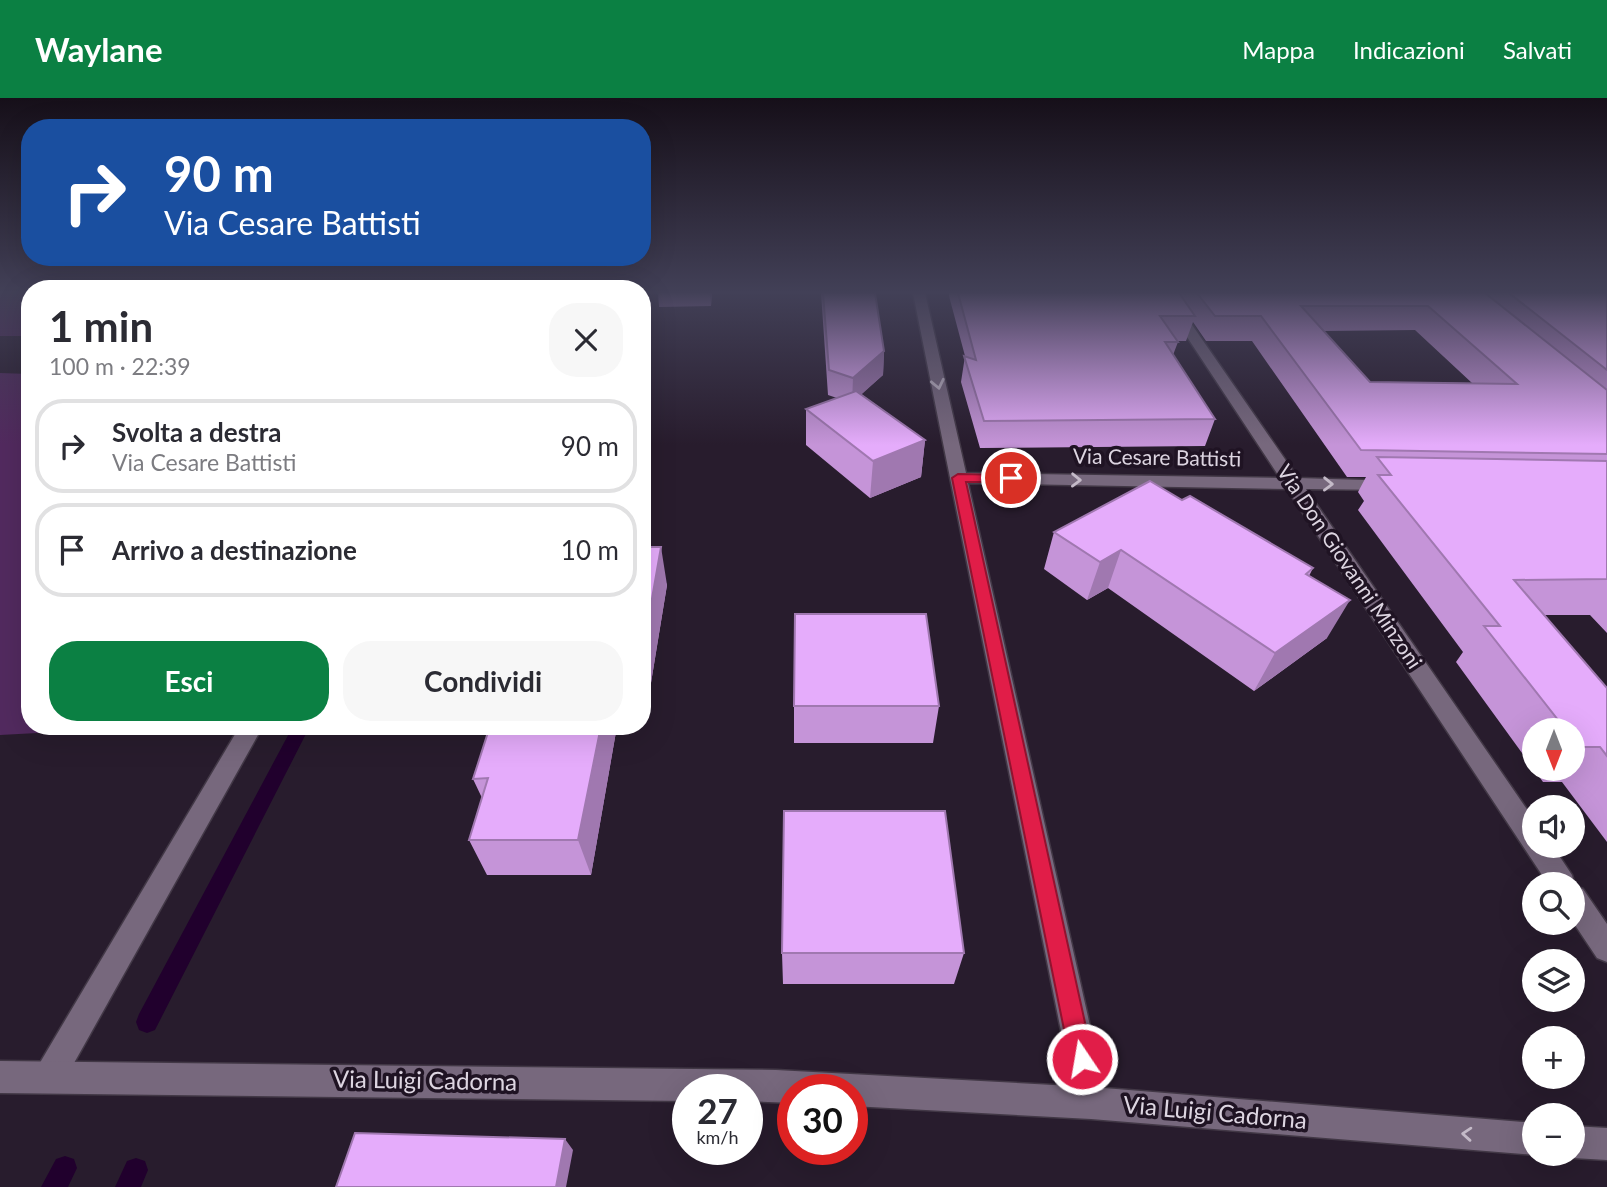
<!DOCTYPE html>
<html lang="it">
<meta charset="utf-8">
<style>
:root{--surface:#fff;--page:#f7f7f7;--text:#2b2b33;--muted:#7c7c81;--line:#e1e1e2;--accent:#0b8043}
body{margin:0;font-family:Lato,sans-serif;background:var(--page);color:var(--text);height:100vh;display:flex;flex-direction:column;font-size:26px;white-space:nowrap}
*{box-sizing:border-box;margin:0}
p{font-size:23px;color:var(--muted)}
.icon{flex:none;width:38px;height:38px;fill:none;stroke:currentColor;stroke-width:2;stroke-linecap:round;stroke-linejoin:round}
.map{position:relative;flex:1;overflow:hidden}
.sheet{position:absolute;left:21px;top:182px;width:630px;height:455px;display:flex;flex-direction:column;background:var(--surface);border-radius:28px;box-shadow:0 7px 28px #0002}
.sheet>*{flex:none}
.hud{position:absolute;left:21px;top:21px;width:630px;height:147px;border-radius:28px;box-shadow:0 7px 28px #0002;background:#1a4fa0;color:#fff;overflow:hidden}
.needle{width:46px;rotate:180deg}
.buttons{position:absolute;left:1522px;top:620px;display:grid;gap:14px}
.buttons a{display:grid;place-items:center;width:63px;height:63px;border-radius:50%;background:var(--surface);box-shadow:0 7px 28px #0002;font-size:35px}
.speed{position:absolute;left:672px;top:976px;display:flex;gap:14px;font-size:35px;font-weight:700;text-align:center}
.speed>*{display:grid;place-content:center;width:91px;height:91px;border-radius:50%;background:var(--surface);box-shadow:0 7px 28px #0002;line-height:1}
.speed small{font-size:18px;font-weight:400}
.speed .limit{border:10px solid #d22;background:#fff;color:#111}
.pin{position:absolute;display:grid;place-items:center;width:60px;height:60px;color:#fff;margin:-30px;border:4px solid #fff;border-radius:50%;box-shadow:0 2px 7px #0007}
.me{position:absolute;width:77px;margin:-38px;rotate:348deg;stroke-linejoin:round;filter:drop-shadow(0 0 5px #0008)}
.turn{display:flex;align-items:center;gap:24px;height:147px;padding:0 28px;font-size:32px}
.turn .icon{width:91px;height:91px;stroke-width:2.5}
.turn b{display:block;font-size:49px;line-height:60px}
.round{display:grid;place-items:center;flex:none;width:74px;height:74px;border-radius:28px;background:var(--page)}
.overview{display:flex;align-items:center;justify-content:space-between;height:119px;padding:0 28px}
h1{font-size:42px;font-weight:700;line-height:52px}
.cta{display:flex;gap:14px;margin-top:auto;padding:14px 28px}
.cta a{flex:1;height:80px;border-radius:28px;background:var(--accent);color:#fff;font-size:28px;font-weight:700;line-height:80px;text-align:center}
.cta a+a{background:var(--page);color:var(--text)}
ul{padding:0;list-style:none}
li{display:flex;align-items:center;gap:21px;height:94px;margin:0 14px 10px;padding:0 14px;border:4px solid var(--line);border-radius:28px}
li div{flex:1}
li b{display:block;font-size:26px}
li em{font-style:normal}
header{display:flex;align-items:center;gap:42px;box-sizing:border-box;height:98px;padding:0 35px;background:var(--accent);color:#fff}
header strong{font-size:33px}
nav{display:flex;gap:38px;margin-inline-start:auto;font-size:24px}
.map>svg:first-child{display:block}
.green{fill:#522a5f}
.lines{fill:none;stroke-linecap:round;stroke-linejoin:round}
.stream{fill:#21002d;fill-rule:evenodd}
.lane-casing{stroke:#423846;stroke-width:3}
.street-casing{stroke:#423846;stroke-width:3}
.lane{fill:#77687d;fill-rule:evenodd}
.street{fill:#77687d;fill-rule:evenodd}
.wall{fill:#c594d8;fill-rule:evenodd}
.shaded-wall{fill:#a078b0}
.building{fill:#e5acfb;stroke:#a078b0;stroke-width:2;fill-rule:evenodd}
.oneway{stroke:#c4bac8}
.route{fill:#e11d48;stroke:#92132f;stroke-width:2}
.labels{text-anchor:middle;stroke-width:7;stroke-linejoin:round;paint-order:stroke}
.street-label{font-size:21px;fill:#ddd5e1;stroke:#1f1323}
.near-street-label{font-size:24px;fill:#ddd5e1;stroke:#1f1323}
</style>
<header>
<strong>Waylane</strong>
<nav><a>Mappa</a><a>Indicazioni</a><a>Salvati</a></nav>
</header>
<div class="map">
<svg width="1607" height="1089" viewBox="0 0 1607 1089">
<rect width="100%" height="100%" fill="#281c2d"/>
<path class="green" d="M 0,195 L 30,195 L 30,238 L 0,238 Z
M 0,275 L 30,276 L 30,628 L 168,628 L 0,637 Z"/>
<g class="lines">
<path class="stream" d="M 293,628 L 310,628 L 155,932 L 147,935 L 139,932 L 136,924 L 139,916 Z
M 65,1058 L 74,1061 L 77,1070 L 68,1089 L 41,1089 L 56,1061 Z
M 136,1060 L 145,1063 L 148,1072 L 141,1089 L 115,1089 L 127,1063 Z"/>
<g class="lane-casing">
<path id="lane" d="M 240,628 L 263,628 L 60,990 L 49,995 L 38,990 L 33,979 L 38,968 Z"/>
</g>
<g class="street-casing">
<path id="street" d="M 913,195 L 925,195 L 966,375 L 1280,380 L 1158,195 L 1170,195 L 1298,380 L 1396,383 L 1399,387 L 1396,391 L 1390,392 L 1306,391 L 1535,723 L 1535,747 L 1552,747 L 1572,777 L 1575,788 L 1583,791 L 1607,826 L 1607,864 L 1597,860 L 1573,824 L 1573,786 L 1548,786 L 1287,391 L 968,385 L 1104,990 L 1535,1025 L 1535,1055 L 1540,1055 L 1535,1057 L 1091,1021 L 852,1008 L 852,992 L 793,992 L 793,1005 L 747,1003 L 747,992 L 688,992 L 688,1003 L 0,995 L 0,963 L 776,972 L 1072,988 Z
M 1573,1028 L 1607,1030 L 1607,1062 L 1573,1060 L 1561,1056 L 1573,1055 Z"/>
</g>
<use href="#lane" class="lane"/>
<use href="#street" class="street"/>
</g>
<path class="wall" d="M 658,195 L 712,195 L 711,208 L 659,209 Z
M 821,195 L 875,195 L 884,253 L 883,277 L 861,296 L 925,342 L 921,379 L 870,400 L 806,347 L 806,311 L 837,300 L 828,297 Z
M 949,195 L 1607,195 L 1607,535 L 1590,517 L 1544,517 L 1607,590 L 1607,744 L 1562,684 L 1543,684 L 1456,564 L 1463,554 L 1358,412 L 1364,403 L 1358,394 L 1366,379 L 1347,379 L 1252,243 L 1206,243 L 1193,224 L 1186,243 L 1177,243 L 1178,244 L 1173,257 L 1215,321 L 1205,348 L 980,350 L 961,284 L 965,258 L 949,198 ZM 1415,232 L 1472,285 L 1370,284 L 1323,233 ZM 1535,632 L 1573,632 L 1573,670 L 1535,670 Z
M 1182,402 L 1313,470 L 1309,478 L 1327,540 L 1254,593 L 1108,490 L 1087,502 L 1044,471 L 1054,434 Z
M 642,412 L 644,412 L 650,449 L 667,487 L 649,597 L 642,597 Z
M 794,608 L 939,608 L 933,645 L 794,645 Z
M 490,628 L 617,628 L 591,777 L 487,777 L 469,742 L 482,700 L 473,681 Z
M 782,855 L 964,855 L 954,886 L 783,886 Z"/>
<path class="shaded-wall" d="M 710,195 L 712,195 L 711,208 Z
M 884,253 L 883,277 L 852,305 L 853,280 Z
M 925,342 L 921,379 L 870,400 L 873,363 Z
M 644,412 L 650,449 L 642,483 L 642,419 Z
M 661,449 L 667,487 L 649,597 L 642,558 Z
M 1121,452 L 1108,490 L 1087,502 L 1100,464 Z
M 1350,502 L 1327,540 L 1254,593 L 1275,555 Z
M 601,628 L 617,628 L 591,777 L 578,742 Z
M 565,1041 L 573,1052 L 566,1089 L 556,1089 Z"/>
<path class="building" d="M 823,195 L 875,195 L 884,253 L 853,280 L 829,272 Z
M 958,195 L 1179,195 L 1195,218 L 1160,218 L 1178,244 L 1165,244 L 1215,321 L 984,323 L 964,258 L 976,262 Z
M 1197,195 L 1485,195 L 1607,292 L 1607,356 L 1361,352 L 1261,218 L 1215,218 ZM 1301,208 L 1428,208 L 1517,286 L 1370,284 Z
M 1509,195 L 1607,195 L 1607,272 Z
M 856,293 L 925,342 L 873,363 L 806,311 Z
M 1377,359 L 1607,363 L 1607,481 L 1514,482 L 1607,590 L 1607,658 L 1600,649 L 1579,649 L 1573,641 L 1573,632 L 1566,632 L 1484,528 L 1500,528 L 1378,377 L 1391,377 Z
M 1150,383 L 1182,402 L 1190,398 L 1313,470 L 1306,476 L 1350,502 L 1275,555 L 1121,452 L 1100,464 L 1054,434 Z
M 642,449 L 661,449 L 642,558 Z
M 795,516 L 926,516 L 939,608 L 794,608 Z
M 490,628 L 601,628 L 578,742 L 469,742 L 488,680 L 473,681 Z
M 784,713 L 945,713 L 964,855 L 782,855 Z
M 355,1035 L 565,1041 L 556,1089 L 336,1089 Z"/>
<defs><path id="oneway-chevron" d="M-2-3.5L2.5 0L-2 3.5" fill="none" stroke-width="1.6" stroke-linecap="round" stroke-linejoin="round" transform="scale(1.75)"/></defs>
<g class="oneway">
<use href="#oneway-chevron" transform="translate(938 286) rotate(78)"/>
<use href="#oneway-chevron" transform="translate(1076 382) rotate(1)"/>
<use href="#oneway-chevron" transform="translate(1328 386) rotate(1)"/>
<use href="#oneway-chevron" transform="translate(1467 1036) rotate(-176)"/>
</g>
<linearGradient id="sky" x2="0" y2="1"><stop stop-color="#160f19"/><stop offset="0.56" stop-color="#424057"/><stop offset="1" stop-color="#424057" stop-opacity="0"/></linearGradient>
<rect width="1607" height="347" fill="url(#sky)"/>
<path class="route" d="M 958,376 L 1011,377 L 1018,380 L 1011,384 L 966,384 L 1093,961 L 1090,970 L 1082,973 L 1073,970 L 1070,961 L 952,380 Z"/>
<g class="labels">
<g class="street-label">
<text transform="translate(1157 360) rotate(1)" y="7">Via Cesare Battisti</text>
<text transform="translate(1349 469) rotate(56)" y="7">Via Don Giovanni Minzoni</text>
</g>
<g class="near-street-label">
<text transform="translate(425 983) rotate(1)" y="8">Via Luigi Cadorna</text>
<text transform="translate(1215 1015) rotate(5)" y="8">Via Luigi Cadorna</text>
</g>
</g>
</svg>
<div class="buttons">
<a><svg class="needle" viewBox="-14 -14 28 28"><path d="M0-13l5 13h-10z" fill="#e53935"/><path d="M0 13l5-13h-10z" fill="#7c7c81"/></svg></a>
<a><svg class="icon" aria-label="sound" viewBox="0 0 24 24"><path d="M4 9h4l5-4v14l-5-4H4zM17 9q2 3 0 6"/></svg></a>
<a><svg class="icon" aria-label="search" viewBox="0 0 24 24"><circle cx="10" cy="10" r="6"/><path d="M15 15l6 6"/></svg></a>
<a><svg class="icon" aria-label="layers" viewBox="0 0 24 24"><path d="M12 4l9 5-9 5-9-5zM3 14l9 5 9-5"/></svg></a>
<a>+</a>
<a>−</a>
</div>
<div class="speed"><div>27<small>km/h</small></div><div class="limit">30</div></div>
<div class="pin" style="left:1011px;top:380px;background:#d93025"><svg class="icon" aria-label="arrive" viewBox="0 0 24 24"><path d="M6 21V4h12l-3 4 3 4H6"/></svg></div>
<svg class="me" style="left:1082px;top:961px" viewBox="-20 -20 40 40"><circle r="17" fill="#e11d48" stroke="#fff" stroke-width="3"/><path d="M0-11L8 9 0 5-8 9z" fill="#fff"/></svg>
<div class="hud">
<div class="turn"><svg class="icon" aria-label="right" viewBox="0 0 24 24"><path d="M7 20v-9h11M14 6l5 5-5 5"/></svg><div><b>90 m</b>Via Cesare Battisti</div></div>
</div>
<section class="sheet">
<div class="overview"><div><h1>1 min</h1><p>100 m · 22:39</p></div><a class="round"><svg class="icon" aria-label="close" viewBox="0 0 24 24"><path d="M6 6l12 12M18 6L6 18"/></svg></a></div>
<ul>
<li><svg class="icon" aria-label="right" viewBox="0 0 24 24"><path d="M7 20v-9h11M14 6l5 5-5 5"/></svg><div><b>Svolta a destra</b><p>Via Cesare Battisti</p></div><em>90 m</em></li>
<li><svg class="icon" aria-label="arrive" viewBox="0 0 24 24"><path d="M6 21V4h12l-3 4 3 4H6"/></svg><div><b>Arrivo a destinazione</b></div><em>10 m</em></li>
</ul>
<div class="cta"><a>Esci</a><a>Condividi</a></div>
</section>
</div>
